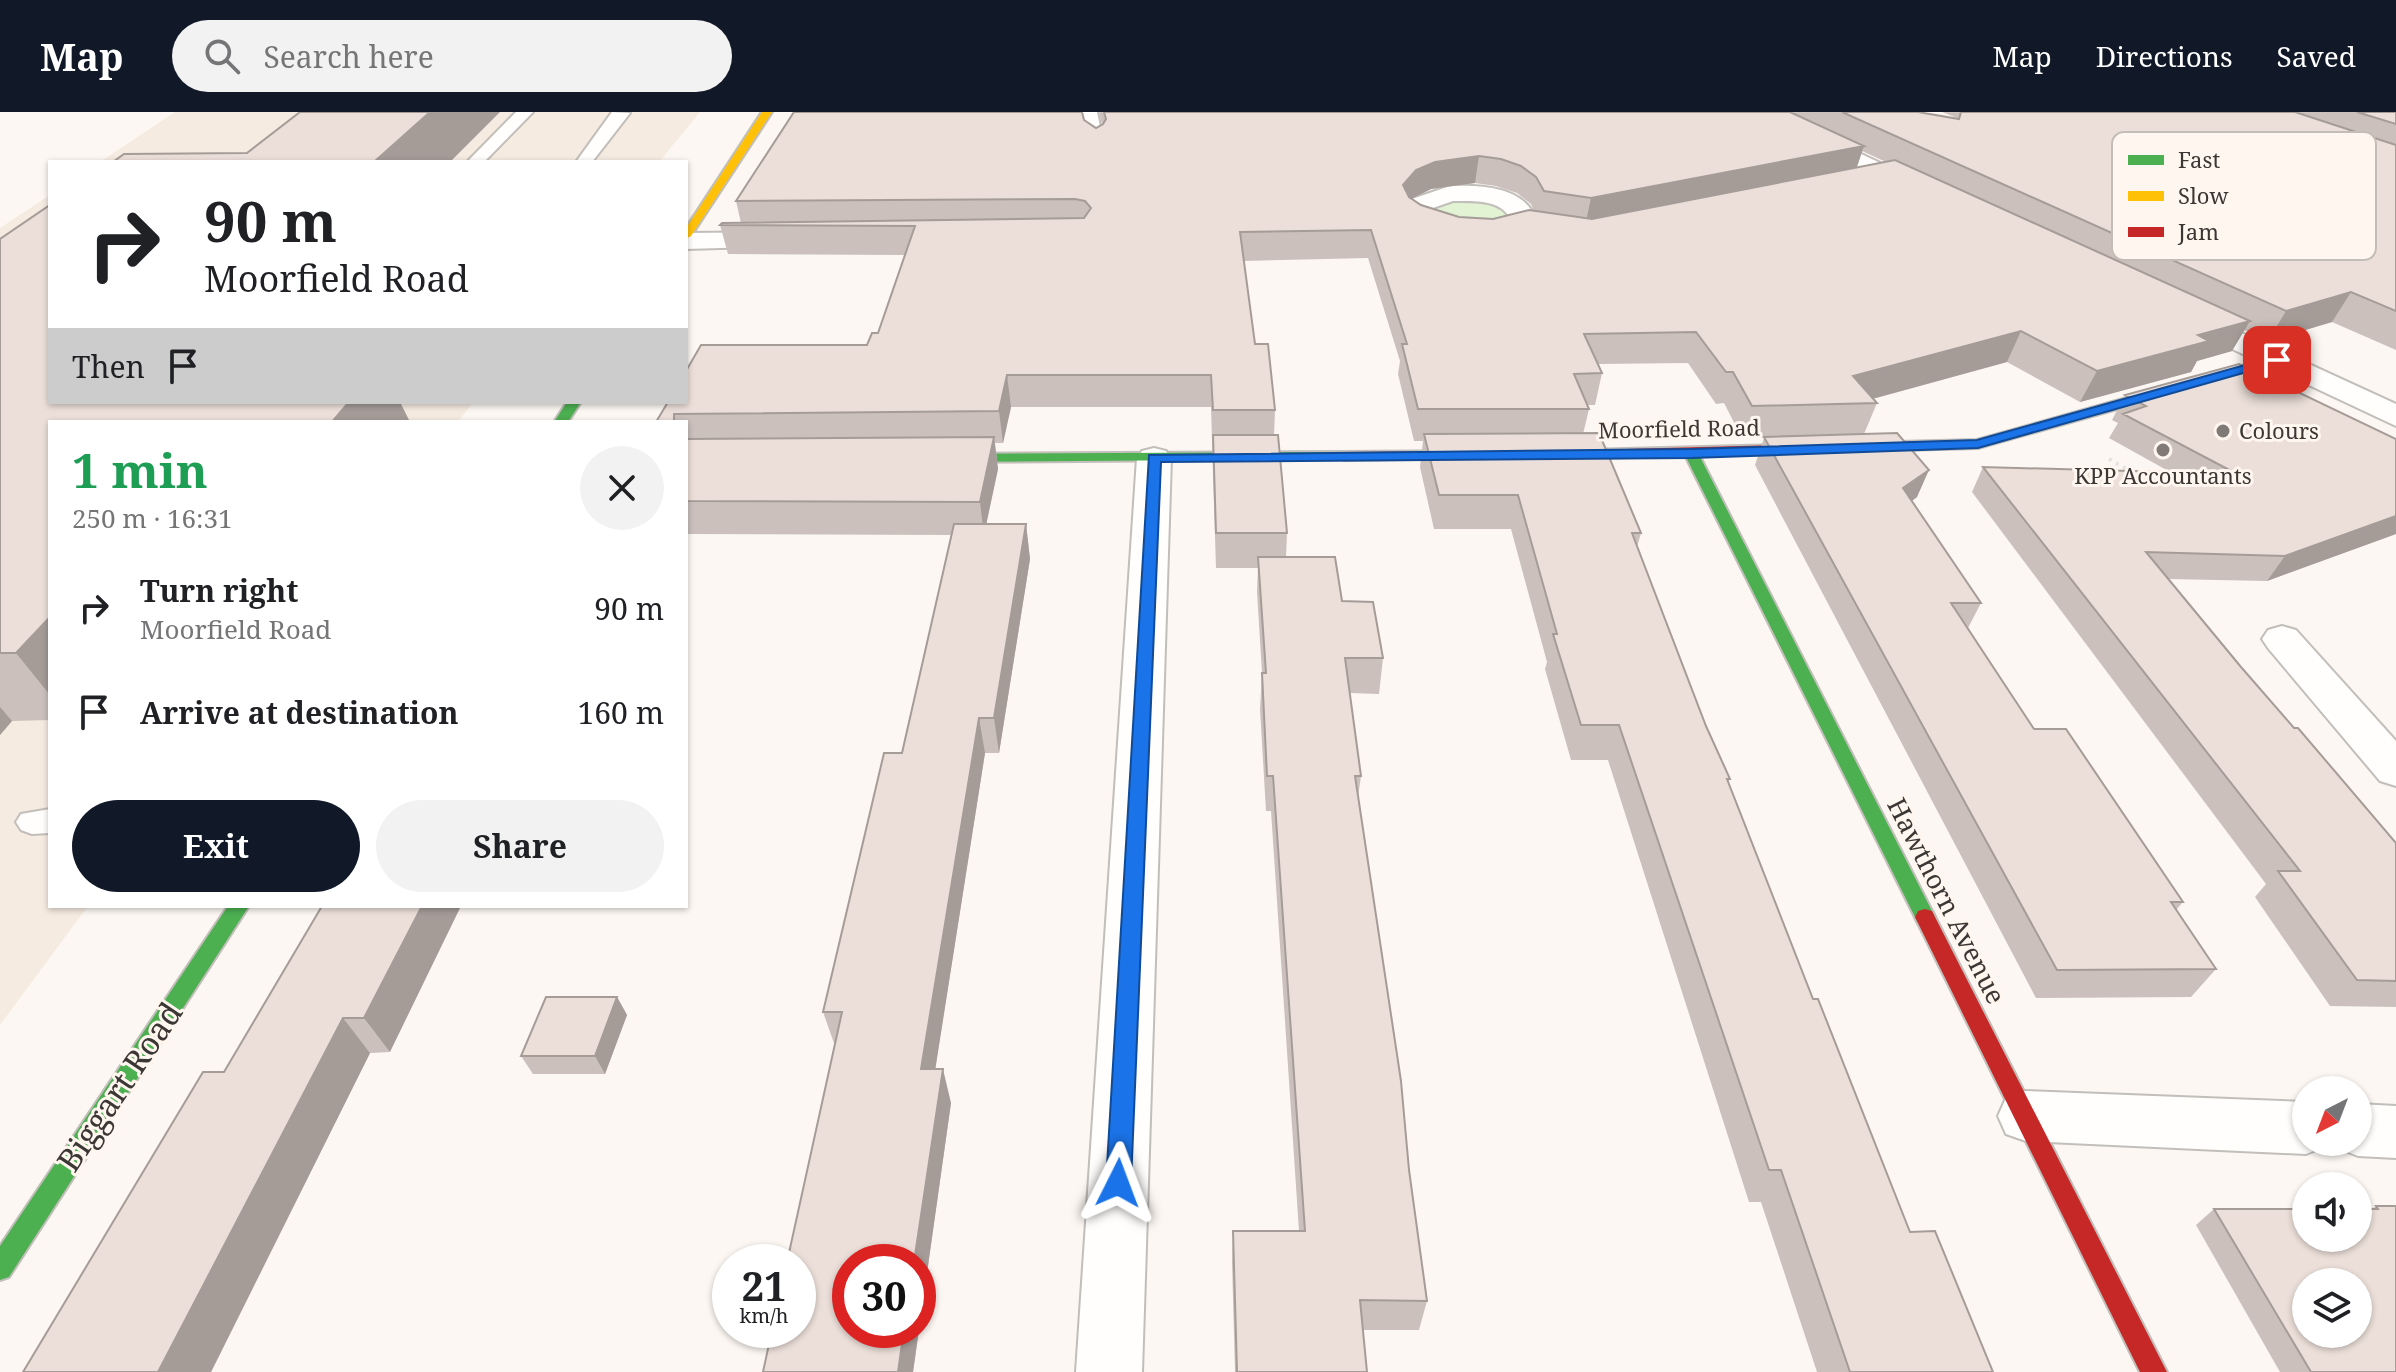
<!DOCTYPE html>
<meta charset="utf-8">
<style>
:root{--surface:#fff;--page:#f2f2f2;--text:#202124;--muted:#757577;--accent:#111827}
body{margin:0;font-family:"Noto Serif",serif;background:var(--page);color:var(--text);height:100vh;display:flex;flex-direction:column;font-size:30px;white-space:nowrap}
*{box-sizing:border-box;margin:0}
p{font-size:26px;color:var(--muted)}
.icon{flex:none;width:44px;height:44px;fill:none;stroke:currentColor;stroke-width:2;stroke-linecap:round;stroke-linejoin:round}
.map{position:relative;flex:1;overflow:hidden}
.drawer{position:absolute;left:48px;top:308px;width:640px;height:488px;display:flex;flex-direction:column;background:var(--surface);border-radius:0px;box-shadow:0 2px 6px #0004}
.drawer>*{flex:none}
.top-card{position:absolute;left:48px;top:48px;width:640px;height:244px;border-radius:0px;box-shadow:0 2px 6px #0004;background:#fff;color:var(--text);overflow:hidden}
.needle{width:52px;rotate:222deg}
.fabs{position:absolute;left:2292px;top:964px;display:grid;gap:16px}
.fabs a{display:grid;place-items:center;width:80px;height:80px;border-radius:50%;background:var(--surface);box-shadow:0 2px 6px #0004;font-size:40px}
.speed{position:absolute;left:712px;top:1132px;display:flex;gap:16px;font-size:40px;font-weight:700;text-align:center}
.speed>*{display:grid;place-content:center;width:104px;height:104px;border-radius:50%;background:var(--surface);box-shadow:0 2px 6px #0004;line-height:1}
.speed small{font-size:20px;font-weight:400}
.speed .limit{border:12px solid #d22;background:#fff;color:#111}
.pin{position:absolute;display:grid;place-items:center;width:68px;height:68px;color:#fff;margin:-34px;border-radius:16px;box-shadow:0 4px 12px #0006}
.me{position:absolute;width:88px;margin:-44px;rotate:3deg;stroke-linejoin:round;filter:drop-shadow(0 0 6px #0008)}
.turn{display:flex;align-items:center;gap:28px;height:168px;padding:0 24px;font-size:36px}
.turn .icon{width:104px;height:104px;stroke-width:2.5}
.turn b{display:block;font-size:56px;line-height:68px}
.then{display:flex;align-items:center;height:76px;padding:0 24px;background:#0003;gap:16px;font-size:30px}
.round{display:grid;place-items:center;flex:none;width:84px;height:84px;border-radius:42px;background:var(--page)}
.summary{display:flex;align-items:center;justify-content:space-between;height:136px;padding:0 24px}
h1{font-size:48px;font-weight:700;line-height:60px;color:#1e9e55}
.action{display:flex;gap:16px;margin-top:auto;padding:16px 24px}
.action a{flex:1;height:92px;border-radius:48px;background:var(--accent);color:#fff;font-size:32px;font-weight:700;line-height:92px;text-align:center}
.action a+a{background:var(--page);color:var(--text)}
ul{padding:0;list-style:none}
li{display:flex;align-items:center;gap:24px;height:104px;padding:0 24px}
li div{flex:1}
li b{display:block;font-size:30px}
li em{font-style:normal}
header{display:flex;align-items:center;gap:48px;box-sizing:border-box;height:112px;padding:0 40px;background:var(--accent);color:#fff}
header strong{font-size:38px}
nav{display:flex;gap:44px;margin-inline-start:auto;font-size:28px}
.search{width:560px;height:72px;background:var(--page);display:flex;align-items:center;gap:20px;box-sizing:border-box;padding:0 28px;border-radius:44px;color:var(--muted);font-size:30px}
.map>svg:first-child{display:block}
.built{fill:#f6ebe1}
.green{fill:#e2f3d4}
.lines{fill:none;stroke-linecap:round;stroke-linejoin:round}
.lane-casing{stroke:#c2beba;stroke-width:4}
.street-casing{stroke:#c2beba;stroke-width:4}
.fast-casing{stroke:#c2beba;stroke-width:4}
.slow-casing{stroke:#c2beba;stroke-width:4}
.jam-casing{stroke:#c2beba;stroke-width:4}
.path{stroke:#e5e3e2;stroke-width:4;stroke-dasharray:3 5;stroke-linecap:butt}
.lane{fill:#fffefd;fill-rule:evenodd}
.street{fill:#fffefd;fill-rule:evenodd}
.fast{fill:#4caf50;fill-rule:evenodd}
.slow{fill:#ffc107;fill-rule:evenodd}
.jam{fill:#c62828;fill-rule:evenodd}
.wall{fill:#cbc0bb;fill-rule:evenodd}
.shaded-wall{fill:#a59c98}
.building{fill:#ecdfd9;stroke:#a59c98;stroke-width:2;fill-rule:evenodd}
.route{fill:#1a73e8;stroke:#114b97;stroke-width:2}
.poi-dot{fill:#7f7a76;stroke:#fff6ef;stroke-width:3}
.labels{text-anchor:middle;stroke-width:6;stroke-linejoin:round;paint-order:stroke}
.far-street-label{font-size:22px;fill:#3b3734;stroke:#fff6ef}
.far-poi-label{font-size:22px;fill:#3b3734;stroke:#fff6ef;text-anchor:start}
.street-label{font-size:26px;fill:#3b3734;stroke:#fff6ef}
.near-street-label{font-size:32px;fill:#3b3734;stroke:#fff6ef}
.key{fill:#fff6ef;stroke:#c4bdb7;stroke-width:2}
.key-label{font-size:22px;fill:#3b3734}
</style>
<header>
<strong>Map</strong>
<div class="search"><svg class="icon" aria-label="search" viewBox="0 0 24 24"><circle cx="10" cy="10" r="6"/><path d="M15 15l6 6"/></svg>Search here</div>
<nav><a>Map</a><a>Directions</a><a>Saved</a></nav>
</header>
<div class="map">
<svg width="2396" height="1260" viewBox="0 0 2396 1260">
<rect width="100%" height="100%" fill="#fcf7f2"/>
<path class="built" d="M 175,0 L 700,0 L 659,50 L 100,50 Z
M 50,83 L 50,290 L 473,290 L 458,310 L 50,310 L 50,794 L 88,794 L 0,913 L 0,116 Z"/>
<path class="green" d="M 1463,87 C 1480,89 1503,89 1509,107 L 1499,115 L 1431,100 L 1441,91 Z"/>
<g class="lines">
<g class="lane-casing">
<path id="lane" d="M 516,0 L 533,0 L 484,50 L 467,50 Z
M 612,0 L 630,1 L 592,50 L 576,50 Z
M 1081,0 L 1097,0 L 1104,34 L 1102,37 L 1096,39 L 1088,34 Z
M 50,697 L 50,721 L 32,722 L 21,718 L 16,710 L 21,702 Z"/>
</g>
<g class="street-casing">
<path id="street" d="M 1743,0 L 1772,0 L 1929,74 L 1933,79 L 1929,84 L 1911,84 L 1746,5 Z
M 1450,74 C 1481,73 1525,74 1537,109 C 1510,148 1442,135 1409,112 L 1403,99 L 1412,87 ZM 1453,89 C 1472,89 1502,87 1510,107 C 1489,127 1451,117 1430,102 L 1430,97 Z
M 783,120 L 792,122 L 796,128 L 792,134 L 686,137 L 686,121 Z
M 2185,195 L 2396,292 L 2396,314 L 2175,210 L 2170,204 L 2175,198 Z
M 1154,336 L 1166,339 L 1171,346 L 1142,1260 L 1076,1260 L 1137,346 L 1142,339 Z
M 2282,514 L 2296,518 L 2396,629 L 2396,674 L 2380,669 L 2268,536 L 2262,527 L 2268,518 Z
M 2026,979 L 2306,990 L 2306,1030 L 2328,1030 L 2326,1034 L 2306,1042 L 2026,1029 L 2006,1022 L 1998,1004 L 2006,986 Z
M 2358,992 L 2396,994 L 2396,1046 L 2358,1044 L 2338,1036 L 2335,1030 L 2358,1030 Z"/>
</g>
<g class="fast-casing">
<path id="fast" d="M 567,290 L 581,290 L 568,310 L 554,310 Z
M 1691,337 L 1698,341 L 1935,805 L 1932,811 L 1925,813 L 1918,811 L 1915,805 L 1684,341 Z
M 1344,340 L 1349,341 L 1349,347 L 936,350 L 929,346 L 936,342 Z
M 228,794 L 249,794 L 9,1165 L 0,1168 L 0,1134 Z"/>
</g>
<g class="slow-casing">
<path id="slow" d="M 762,0 L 772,0 L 691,124 L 686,127 L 686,116 Z
M 2277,244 L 2283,248 L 2281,251 L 2162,284 L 2155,280 Z"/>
</g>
<g class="jam-casing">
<path id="jam" d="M 2162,276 L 2167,277 L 2167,283 L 1978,336 L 1548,347 L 1541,343 L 1548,339 L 1977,328 Z
M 1480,339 L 1487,343 L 1485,346 L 1344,348 L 1337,344 L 1344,340 Z
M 1925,797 L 1932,799 L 1935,805 L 2167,1260 L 2140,1260 L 1915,805 L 1918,799 Z"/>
</g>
<path class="path" d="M 2109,347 L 2135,362"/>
<use href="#lane" class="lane"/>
<use href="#street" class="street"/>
<use href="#fast" class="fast"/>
<use href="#slow" class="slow"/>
<use href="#jam" class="jam"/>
</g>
<path class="wall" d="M 1099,0 L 1790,0 L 1793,1 L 1794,0 L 1918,0 L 1957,6 L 1942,0 L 2396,0 L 2396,238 L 2332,210 L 2268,229 L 2244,218 L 2232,239 L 2197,249 L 2191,260 L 2080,290 L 2007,250 L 1873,287 L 1877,291 L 1864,322 L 1917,385 L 1912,389 L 1981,491 L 1968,516 L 2034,617 L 2183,790 L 2176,798 L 2216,857 L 2191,885 L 2036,886 L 1755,353 L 1764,326 L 1742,326 L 1724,291 L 1716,292 L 1688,251 L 1598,252 L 1602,261 L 1595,293 L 1587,293 L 1589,297 L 1583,322 L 1641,421 L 1637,435 L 1706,614 L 1730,667 L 1728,670 L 1813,887 L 1910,1120 L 1993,1260 L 1817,1260 L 1761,1090 L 1749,1090 L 1608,648 L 1571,648 L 1545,557 L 1547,550 L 1511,417 L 1434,417 L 1420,355 L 1423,329 L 1414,329 L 1398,262 L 1400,249 L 1368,146 L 1244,149 L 1255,232 L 1275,298 L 1274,323 L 1287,421 L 1286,445 L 1342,489 L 1383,546 L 1379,582 L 1350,581 L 1361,664 L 1358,685 L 1427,1189 L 1419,1218 L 1363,1218 L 1367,1260 L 1235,1260 L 1232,1150 L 1233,1119 L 1299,1119 L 1271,699 L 1266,699 L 1260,597 L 1262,561 L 1257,480 L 1258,456 L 1216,456 L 1211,295 L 1011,295 L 1003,331 L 995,331 L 998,357 L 986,412 L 1026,412 L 1030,447 L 999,641 L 985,641 L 935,957 L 951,991 L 913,1260 L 763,1260 L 835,934 L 823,900 L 902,641 L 952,423 L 686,422 L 686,310 L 656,310 L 668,290 L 867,233 L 878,221 L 905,143 L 728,142 L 720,113 L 741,111 L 736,89 L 1084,8 L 1096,16 L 1102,13 ZM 1862,39 L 1886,50 L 1856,56 ZM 1475,71 L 1496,74 L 1517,81 L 1531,92 L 1534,99 L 1493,107 L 1459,105 L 1421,93 L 1412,87 L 1431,77 Z
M 0,127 L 50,290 L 401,292 L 50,310 L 50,608 L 12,609 L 0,623 Z
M 2125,283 L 2396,327 L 2396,422 L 2267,469 L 2168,467 L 2241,555 L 2396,731 L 2396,895 L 2330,894 L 2255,785 L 2266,772 L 1972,380 L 1983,355 L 2172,361 L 2109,326 L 2118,311 L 2112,308 Z
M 322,794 L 390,940 L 370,941 L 211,1260 L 23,1260 L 224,960 Z
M 617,885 L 627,903 L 605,962 L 533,962 L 521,944 Z
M 2376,1094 L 2396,1094 L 2396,1260 L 2280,1260 L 2196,1113 L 2214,1097 L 2372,1097 Z"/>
<path class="shaded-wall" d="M 430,0 L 500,0 L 450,50 L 374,50 Z
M 1864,34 L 1855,61 L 1585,114 L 1591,86 Z
M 1479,44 L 1475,71 L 1431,77 L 1413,86 L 1400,100 L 1403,73 L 1416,58 L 1435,50 Z
M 2351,180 L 2332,210 L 2268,229 L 2286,199 Z
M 2250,209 L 2232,239 L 2197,249 L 2191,260 L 2080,290 L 2097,259 L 2198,223 Z
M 2021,219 L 2007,250 L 1857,291 L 1853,264 Z
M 1007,263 L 1011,295 L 1003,331 L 999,299 Z
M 349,290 L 403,290 L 401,292 L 410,310 L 332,310 Z
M 994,325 L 998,357 L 984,423 L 980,390 Z
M 1929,358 L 1917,385 L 1891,404 L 1903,376 Z
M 2396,404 L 2396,422 L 2267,469 L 2285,444 Z
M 1026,412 L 1030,447 L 999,641 L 994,606 Z
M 50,505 L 50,583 L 16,541 Z
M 0,595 L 12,609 L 0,623 Z
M 979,606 L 985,641 L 930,991 L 921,957 Z
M 422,794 L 461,794 L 390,940 L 364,906 Z
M 617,885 L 627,903 L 605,962 L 595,944 Z
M 343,906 L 370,941 L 211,1260 L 158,1260 Z
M 943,957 L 951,991 L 913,1260 L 898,1260 L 904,1218 L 918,1218 L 918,1150 L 914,1150 Z"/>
<path class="building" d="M 300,0 L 430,0 L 374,50 L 113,50 L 124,42 L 247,41 Z
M 794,0 L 1082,0 L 1084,8 L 1096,16 L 1103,12 L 1106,7 L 1104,0 L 1790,0 L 1864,34 L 1591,86 L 1544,79 L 1536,65 L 1521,54 L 1501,47 L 1479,44 L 1435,50 L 1416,58 L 1403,73 L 1409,85 L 1421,93 L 1459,105 L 1493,107 L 1529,98 L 1592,107 L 1895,48 L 2250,209 L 2198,223 L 2209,229 L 2097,259 L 2021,219 L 1853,264 L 1877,291 L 1752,294 L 1733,260 L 1726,260 L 1696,220 L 1584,222 L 1602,261 L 1574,262 L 1589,297 L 1418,297 L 1402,232 L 1407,232 L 1371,118 L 1240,120 L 1255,232 L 1268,232 L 1275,298 L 1213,298 L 1211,263 L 1007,263 L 999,299 L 674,302 L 674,310 L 656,310 L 668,290 L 686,290 L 686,259 L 701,233 L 867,233 L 872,221 L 878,221 L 915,114 L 720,113 L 722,111 L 1084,106 L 1091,96 L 1085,89 L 1075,87 L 736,89 Z
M 1842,0 L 1918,0 L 1959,7 L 1961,0 L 2295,0 L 2396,33 L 2396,199 L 2351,180 L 2286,199 Z
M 2357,0 L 2396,0 L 2396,12 Z
M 50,93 L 50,290 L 349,290 L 332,310 L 50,310 L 50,505 L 16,541 L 0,541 L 0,127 Z
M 2239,252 L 2396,327 L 2396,404 L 2285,444 L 2146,440 L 2241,555 L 2294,616 L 2298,616 L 2396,731 L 2396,869 L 2357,868 L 2278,759 L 2300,759 L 1983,355 L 2237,362 L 2123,302 L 2146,294 L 2125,283 Z
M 1599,321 L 1641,421 L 1632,421 L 1706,614 L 1730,667 L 1727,667 L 1813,887 L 1818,887 L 1910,1120 L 1935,1119 L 1993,1260 L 1850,1260 L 1781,1058 L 1769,1058 L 1619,613 L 1581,613 L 1553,522 L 1557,522 L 1518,383 L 1439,383 L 1424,322 Z
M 1897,321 L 1929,358 L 1903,376 L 1981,491 L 1951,491 L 2034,617 L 2066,617 L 2183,790 L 2171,790 L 2216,857 L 2057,858 L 1764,325 Z
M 1213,323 L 1278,323 L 1287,421 L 1216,421 Z
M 994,325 L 980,390 L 686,389 L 686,327 Z
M 954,412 L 1026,412 L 994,606 L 979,606 L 921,957 L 943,957 L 914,1150 L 850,1150 L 850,1218 L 904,1218 L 898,1260 L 763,1260 L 772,1218 L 798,1218 L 798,1150 L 787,1150 L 842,900 L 823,900 L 884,641 L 902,641 Z
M 1258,445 L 1335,445 L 1342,489 L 1373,490 L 1383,546 L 1345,546 L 1361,664 L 1355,664 L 1401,969 L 1409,1058 L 1427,1189 L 1360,1188 L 1367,1260 L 1237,1260 L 1233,1119 L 1305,1119 L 1273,664 L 1267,664 L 1262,561 L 1266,561 Z
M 322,794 L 422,794 L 364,906 L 343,906 L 158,1260 L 23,1260 L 203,960 L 224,960 Z
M 546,885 L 617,885 L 595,944 L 521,944 Z
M 2376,1094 L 2396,1094 L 2396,1260 L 2311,1260 L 2214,1097 L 2306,1097 L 2306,1126 L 2358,1126 L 2358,1097 L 2378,1097 ZM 2306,1170 L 2358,1170 L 2358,1222 L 2306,1222 Z"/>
<path class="route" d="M 2277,244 L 2284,248 L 2282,250 L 1978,336 L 1691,346 L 1161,350 L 1131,1071 L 1127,1079 L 1118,1082 L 1110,1079 L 1106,1071 L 1149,343 L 1691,337 L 1977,328 Z"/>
<g class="poi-dot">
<circle cx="2223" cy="319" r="8"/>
<circle cx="2163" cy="338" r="8"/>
</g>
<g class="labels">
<g class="far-street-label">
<text transform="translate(1679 317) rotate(-1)" y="8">Moorfield Road</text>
</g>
<g class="far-poi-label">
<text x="2239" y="327">Colours</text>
<text x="2163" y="372" text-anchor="middle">KPP Accountants</text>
</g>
<g class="street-label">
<text transform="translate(1946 789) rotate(63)" y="9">Hawthorn Avenue</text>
</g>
<g class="near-street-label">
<text transform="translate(120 975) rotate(-56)" y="11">Biggart Road</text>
</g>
</g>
<rect x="2112" y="20" width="264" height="128" rx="12" class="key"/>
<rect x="2128" y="43" width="36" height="10" fill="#4caf50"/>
<rect x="2128" y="79" width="36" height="10" fill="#ffc107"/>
<rect x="2128" y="115" width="36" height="10" fill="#c62828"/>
<g class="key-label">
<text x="2178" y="56">Fast</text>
<text x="2178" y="92">Slow</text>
<text x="2178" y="128">Jam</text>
</g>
</svg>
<div class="fabs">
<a><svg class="needle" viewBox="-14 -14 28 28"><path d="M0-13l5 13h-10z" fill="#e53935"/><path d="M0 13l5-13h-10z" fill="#757577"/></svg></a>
<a><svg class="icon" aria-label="sound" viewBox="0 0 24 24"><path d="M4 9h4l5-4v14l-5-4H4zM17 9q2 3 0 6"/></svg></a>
<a><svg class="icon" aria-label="layers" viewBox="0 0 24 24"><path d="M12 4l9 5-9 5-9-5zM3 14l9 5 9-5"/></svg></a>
</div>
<div class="speed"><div>21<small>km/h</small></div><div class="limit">30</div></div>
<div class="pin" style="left:2277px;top:248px;background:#d93025"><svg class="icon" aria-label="arrive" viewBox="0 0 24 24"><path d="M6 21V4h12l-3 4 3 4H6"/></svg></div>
<svg class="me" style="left:1118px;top:1071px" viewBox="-20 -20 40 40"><path d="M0-17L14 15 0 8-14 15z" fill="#1a73e8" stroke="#fff" stroke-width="4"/></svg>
<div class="top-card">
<div class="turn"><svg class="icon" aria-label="right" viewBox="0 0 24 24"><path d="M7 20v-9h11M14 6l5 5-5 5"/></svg><div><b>90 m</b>Moorfield Road</div></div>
<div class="then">Then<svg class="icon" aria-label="arrive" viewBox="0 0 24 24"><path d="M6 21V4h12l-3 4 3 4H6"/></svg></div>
</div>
<section class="drawer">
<div class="summary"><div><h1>1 min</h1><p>250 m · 16:31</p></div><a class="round"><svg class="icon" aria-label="close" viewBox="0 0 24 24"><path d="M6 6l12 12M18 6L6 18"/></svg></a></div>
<ul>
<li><svg class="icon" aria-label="right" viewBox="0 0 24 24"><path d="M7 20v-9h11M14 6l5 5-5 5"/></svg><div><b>Turn right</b><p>Moorfield Road</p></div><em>90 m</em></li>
<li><svg class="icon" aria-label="arrive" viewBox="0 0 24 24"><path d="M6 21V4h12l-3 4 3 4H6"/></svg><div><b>Arrive at destination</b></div><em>160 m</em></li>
</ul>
<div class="action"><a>Exit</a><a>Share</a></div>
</section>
</div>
